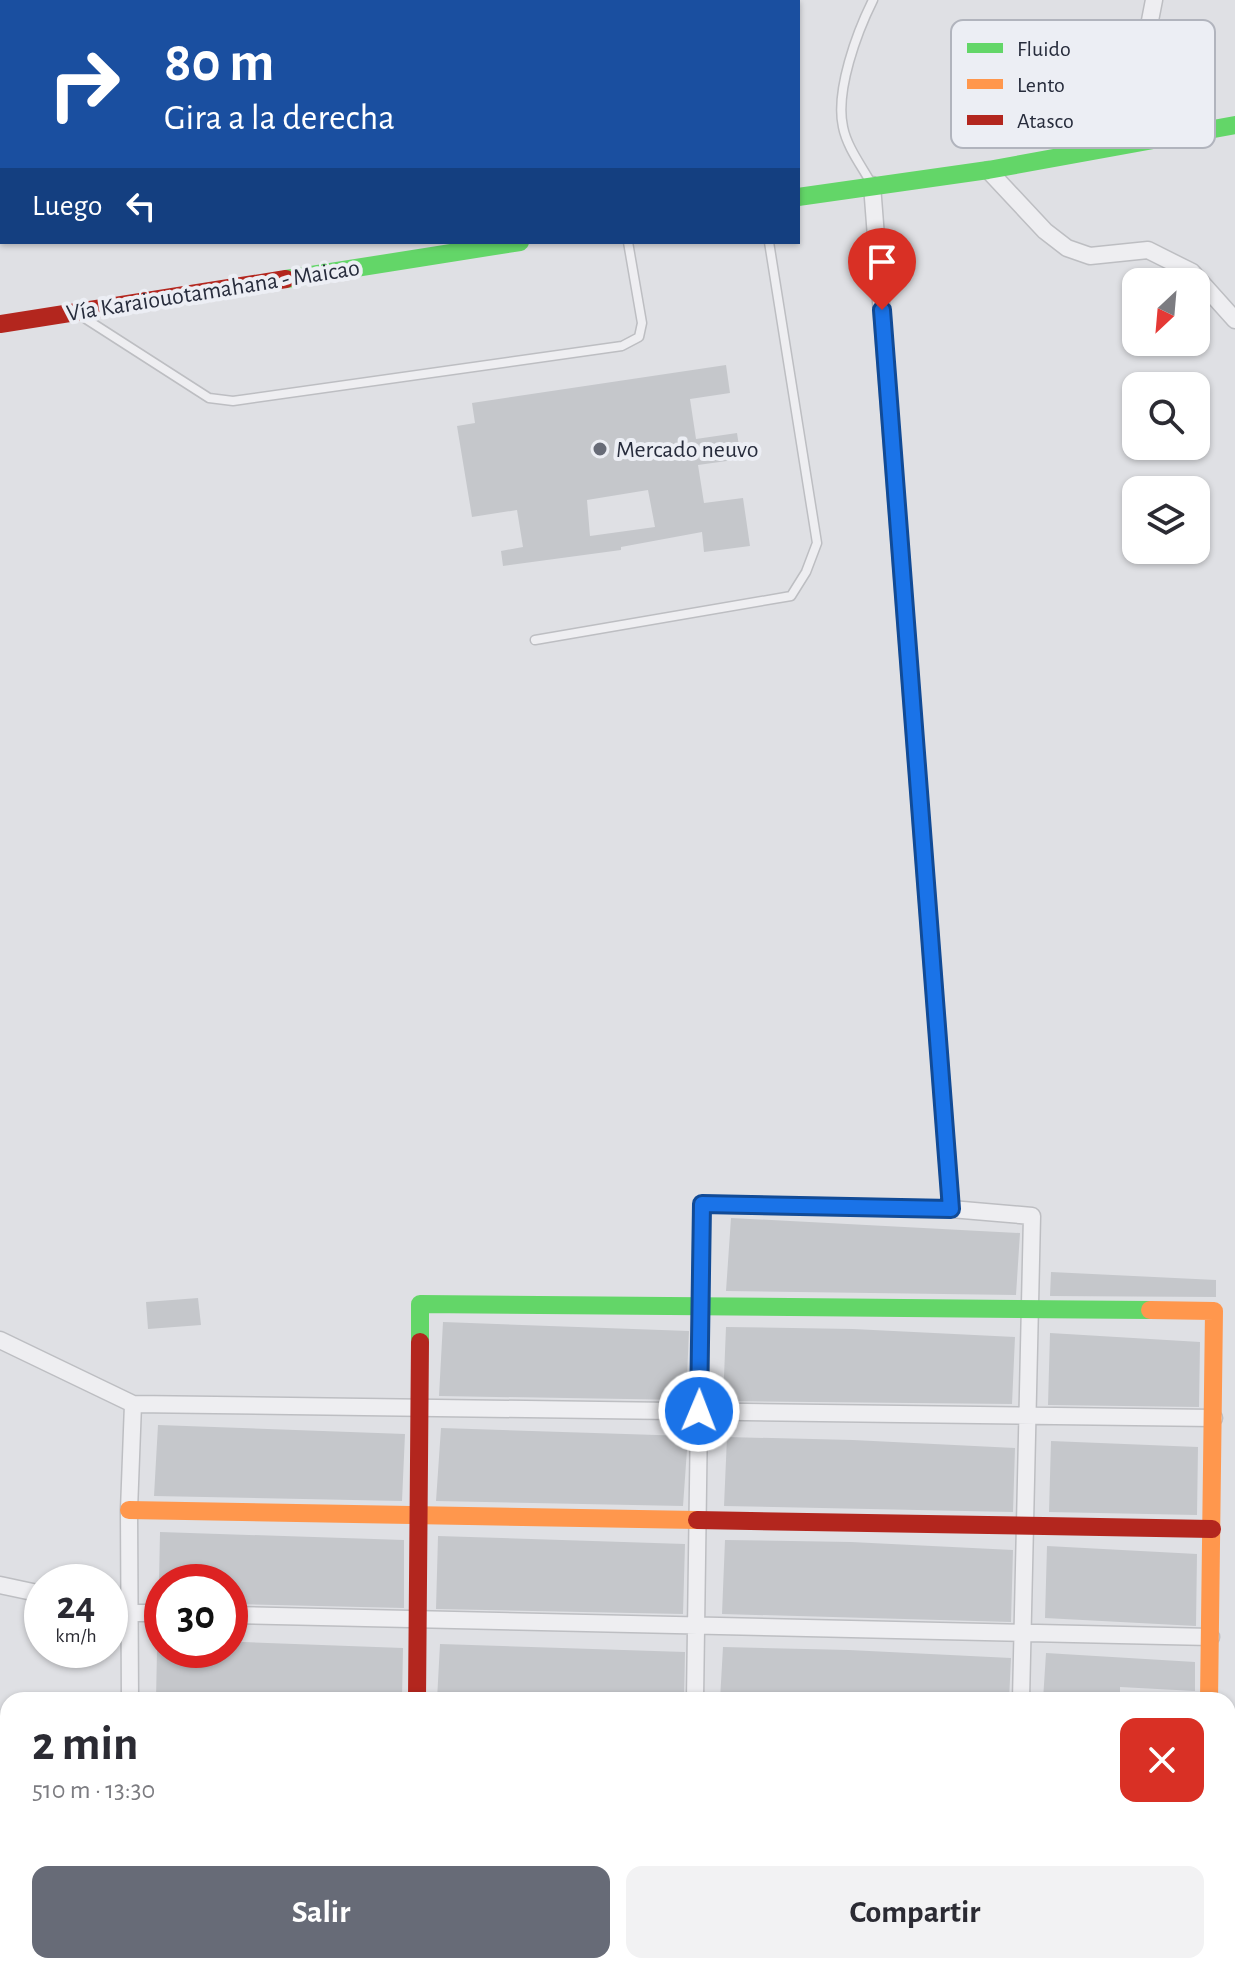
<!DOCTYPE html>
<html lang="es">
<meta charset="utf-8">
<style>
:root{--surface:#fff;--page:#f2f2f3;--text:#2b2b33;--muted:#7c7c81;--accent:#676b77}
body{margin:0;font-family:"Alegreya Sans",sans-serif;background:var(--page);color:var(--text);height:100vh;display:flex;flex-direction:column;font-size:30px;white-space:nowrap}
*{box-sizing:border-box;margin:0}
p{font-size:26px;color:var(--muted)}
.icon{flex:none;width:44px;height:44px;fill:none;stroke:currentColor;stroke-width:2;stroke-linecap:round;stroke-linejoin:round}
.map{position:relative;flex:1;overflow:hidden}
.side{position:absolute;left:0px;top:1692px;width:1236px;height:282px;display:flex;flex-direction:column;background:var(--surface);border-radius:24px 24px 0 0;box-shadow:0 2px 6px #0004}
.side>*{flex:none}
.top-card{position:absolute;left:0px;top:0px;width:800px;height:244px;box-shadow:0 2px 6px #0004;background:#1a4fa0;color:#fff;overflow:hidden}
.needle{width:52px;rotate:206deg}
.buttons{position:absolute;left:1122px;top:268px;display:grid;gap:16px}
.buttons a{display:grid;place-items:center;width:88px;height:88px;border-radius:16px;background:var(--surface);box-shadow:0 2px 6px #0004;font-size:40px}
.speed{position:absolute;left:24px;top:1564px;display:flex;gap:16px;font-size:40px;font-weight:700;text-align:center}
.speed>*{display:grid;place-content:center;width:104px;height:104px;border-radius:50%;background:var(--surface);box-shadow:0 2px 6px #0004;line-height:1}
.speed small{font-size:20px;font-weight:400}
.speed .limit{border:12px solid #d22;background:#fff;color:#111}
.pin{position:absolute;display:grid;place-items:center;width:68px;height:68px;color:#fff;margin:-82px -34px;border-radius:50% 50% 50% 0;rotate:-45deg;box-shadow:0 0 8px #0007}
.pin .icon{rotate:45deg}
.me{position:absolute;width:88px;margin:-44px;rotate:1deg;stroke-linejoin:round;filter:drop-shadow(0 0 6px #0008)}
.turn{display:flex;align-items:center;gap:28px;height:168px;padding:0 32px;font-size:36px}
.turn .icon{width:104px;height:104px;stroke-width:2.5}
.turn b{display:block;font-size:56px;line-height:68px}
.then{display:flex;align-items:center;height:76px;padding:0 32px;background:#0003;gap:16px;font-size:30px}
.round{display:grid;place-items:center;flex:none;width:84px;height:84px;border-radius:16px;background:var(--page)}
.summary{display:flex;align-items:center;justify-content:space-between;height:136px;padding:0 32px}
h1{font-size:48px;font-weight:700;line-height:60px}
.button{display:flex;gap:16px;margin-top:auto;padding:16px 32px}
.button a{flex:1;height:92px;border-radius:16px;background:var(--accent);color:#fff;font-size:32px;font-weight:700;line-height:92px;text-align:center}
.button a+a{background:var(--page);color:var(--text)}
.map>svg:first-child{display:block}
.building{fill:#c5c7cb;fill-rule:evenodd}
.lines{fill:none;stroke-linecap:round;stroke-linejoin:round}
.lane-casing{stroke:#bdbec2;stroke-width:11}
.street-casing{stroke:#bdbec2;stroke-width:19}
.lane{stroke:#eeeef1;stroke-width:8}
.street{stroke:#eeeef1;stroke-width:16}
.fast{stroke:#63d668;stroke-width:18}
.slow{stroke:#ff974d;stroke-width:18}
.jam{stroke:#b3261e;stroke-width:18}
.route-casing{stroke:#114b97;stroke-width:20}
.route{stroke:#1a73e8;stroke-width:14}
.poi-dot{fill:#676b77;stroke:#eceef4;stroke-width:3}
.labels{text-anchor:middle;stroke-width:8;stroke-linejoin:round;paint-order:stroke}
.street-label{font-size:24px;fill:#272c3c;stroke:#eceef4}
.poi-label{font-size:24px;fill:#272c3c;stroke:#eceef4;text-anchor:start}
.key{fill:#eceef4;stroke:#b1b4bd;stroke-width:2}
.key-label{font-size:22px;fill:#272c3c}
</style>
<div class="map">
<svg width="1235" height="1973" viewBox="0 0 1235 1973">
<rect width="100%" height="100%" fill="#dfe0e4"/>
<path class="building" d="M 726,365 L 730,393 L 690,399 L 696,439 L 737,433 L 741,459 L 698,465 L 704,503 L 743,498 L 750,546 L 704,552 L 702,532 L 621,547 L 621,550 L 503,566 L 501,551 L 523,547 L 517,510 L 472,517 L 457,426 L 475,423 L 472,403 ZM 648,490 L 655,527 L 590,536 L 587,500 Z
M 731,1218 L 1020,1233 L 1016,1295 L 726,1291 Z
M 1051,1272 L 1216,1280 L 1216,1297 L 1050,1296 Z
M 198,1298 L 201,1325 L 148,1329 L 146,1302 Z
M 443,1322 L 689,1331 L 686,1400 L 439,1396 Z
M 726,1327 L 853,1329 L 1015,1337 L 1012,1404 L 723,1401 Z
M 1050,1333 L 1200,1342 L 1199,1407 L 1048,1405 Z
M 158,1425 L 405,1434 L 402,1501 L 154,1496 Z
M 441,1428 L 688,1436 L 683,1506 L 436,1501 Z
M 727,1437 L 853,1440 L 1015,1448 L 1013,1512 L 724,1506 Z
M 1051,1441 L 1198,1447 L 1197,1515 L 1049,1512 Z
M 160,1532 L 404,1540 L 404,1608 L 230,1604 L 230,1582 L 159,1582 Z
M 438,1536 L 685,1544 L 683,1614 L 436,1609 Z
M 725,1540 L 851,1542 L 1013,1550 L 1011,1622 L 722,1614 Z
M 1047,1546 L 1197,1554 L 1196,1626 L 1045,1618 Z
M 243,1642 L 403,1648 L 402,1700 L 156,1700 L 157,1650 L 230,1650 L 230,1643 Z
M 440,1644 L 685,1652 L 684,1700 L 437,1700 Z
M 723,1647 L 849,1650 L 1011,1658 L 1009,1700 L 720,1700 Z
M 1046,1653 L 1195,1662 L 1195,1691 L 1120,1687 L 1120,1700 L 1043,1700 Z"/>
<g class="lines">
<g class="lane-casing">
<path id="lane" d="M 871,183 C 861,165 847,147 843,127 C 835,91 857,32 873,0
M 86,319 L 209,398 L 233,401 L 622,346 L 639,337 L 642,323 L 628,242
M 535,640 L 791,596 L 806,572 L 817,543 L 769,242"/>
</g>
<g class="street-casing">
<path id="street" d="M 1133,142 L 1131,101 L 1141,67 L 1154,0
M 988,170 L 1045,231 L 1067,248 L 1090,256 L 1148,250 L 1192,272 L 1235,320
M 872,185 L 951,1209
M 0,1340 L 133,1404 L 1214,1418
M 0,1585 L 42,1594
M 110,1608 L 132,1613 L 162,1613
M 230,1615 L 1211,1637
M 130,1700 L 129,1510 L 133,1404
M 695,1700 L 702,1204 L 951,1209 L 1032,1216 L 1021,1700
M 162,1966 L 163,1973
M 383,1966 L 597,1973
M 690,1973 L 691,1966"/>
</g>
<use href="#lane" class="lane"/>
<use href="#street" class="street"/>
<path class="fast" d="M 798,197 L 988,170 L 1235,125
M 286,279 L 520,242
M 420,1342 L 420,1304 L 1150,1310"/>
<path class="slow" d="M 1150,1310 L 1214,1311 L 1209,1700
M 129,1510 L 697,1520"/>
<path class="jam" d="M 0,324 L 286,279
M 697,1520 L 1212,1529
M 417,1700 L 420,1342"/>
</g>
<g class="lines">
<g class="route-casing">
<path id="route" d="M 699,1411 L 702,1204 L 951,1209 L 882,310"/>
</g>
<use href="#route" class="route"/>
</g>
<circle class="poi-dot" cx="600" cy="449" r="8"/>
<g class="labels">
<g class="street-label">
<text transform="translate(213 290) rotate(-9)" y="8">Vía Karaiouotamahana - Maicao</text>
</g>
<g class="poi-label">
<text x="616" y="457">Mercado neuvo</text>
</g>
</g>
<rect x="951" y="20" width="264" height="128" rx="12" class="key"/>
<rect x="967" y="43" width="36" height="10" fill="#63d668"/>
<rect x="967" y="79" width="36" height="10" fill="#ff974d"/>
<rect x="967" y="115" width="36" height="10" fill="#b3261e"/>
<g class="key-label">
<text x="1017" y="56">Fluido</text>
<text x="1017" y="92">Lento</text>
<text x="1017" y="128">Atasco</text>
</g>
</svg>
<div class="buttons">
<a><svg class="needle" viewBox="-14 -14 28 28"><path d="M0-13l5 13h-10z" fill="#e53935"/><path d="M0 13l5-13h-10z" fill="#7c7c81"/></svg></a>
<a><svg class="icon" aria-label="search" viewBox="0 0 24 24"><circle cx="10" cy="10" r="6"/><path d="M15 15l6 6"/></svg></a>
<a><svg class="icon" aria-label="layers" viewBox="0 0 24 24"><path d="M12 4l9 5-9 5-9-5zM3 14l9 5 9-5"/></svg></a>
</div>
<div class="speed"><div>24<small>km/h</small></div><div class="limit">30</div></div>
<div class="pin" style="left:882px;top:310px;background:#d93025"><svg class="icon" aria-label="arrive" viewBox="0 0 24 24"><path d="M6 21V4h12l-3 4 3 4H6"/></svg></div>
<svg class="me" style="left:699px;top:1411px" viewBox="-20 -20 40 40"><circle r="17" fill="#1a73e8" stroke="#fff" stroke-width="3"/><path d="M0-11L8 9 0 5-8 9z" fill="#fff"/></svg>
<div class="top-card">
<div class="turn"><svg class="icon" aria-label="right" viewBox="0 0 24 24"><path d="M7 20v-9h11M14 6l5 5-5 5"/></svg><div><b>80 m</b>Gira a la derecha</div></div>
<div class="then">Luego<svg class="icon" aria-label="left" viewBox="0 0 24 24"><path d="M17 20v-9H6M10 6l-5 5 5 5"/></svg></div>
</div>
<section class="side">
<div class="summary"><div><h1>2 min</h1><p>510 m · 13:30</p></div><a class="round" style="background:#d93025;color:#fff"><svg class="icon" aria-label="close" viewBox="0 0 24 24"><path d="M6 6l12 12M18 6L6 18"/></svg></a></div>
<div class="button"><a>Salir</a><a>Compartir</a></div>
</section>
</div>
